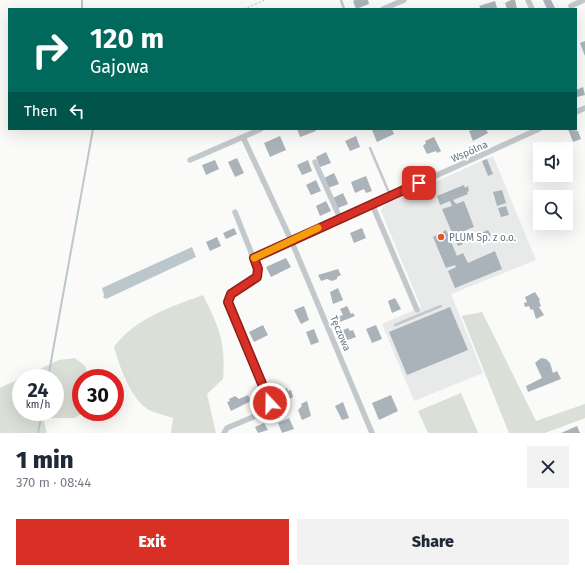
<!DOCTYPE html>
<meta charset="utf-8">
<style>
:root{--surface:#fff;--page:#f2f2f3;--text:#1f2937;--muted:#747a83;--accent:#d93025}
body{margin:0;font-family:"Fira Sans",sans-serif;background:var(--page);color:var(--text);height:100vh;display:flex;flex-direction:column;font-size:15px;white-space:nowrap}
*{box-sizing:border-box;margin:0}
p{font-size:13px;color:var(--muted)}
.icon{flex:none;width:22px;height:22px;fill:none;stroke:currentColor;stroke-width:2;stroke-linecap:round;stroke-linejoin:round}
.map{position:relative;height:433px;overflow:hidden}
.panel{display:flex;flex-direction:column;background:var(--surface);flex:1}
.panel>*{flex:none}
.guide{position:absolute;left:8px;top:8px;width:569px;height:122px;border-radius:0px;box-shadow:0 4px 16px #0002;background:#00695c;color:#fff;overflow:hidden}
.buttons{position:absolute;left:533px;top:142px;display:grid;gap:8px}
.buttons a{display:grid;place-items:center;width:40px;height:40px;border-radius:0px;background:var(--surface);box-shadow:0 4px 16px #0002;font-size:20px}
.speed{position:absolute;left:12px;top:369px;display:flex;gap:8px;font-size:20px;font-weight:700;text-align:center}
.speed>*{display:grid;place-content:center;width:52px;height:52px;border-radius:50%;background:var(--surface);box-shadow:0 4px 16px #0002;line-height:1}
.speed small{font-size:10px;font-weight:400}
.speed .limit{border:6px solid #d22;background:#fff;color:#111}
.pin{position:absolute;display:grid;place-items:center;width:34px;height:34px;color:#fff;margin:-17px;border-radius:8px;box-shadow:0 2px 6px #0006}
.me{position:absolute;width:44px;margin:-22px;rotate:339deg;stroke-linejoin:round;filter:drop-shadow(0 0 3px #0008)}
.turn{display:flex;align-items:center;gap:14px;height:84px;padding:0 16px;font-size:18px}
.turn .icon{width:52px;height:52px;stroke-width:2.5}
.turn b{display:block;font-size:28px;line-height:34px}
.then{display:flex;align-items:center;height:38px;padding:0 16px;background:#0003;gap:8px;font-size:15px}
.round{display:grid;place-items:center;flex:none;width:42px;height:42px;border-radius:0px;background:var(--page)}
.overview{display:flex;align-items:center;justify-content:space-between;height:68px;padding:0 16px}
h1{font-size:24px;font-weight:800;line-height:30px}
.action{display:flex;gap:8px;margin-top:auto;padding:8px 16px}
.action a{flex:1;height:46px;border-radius:0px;background:var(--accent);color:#fff;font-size:16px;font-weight:800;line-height:46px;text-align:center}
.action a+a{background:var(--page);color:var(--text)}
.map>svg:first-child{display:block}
.built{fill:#e8e9e9}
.green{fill:#dadfd7;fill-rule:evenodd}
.water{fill:#bbc7cb}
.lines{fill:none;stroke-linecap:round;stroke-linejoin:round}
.stream{stroke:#bbc7cb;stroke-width:2}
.building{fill:#aab3b9}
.path{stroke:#bbbfc2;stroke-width:1;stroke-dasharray:2 2;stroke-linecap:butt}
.lane{stroke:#c3c8cc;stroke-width:2.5}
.street{stroke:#c3c8cc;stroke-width:5.5}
.route-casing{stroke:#8d1f18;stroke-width:10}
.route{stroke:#d93025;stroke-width:7}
.slow{stroke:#f59e0b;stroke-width:7}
.poi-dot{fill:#e4572e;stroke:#fff;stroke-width:1.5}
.labels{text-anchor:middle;stroke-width:4;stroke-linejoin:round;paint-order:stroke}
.street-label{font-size:10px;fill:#657683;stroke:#fff}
.poi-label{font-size:10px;fill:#657683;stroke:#fff;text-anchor:start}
</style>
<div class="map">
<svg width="585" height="433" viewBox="0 0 585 433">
<rect width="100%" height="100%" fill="#fafaf8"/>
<path class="built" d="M 493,156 L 536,260 L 451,294 L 483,373 L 414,401 L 382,324 L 421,307 L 381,211 L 384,205 Z"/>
<path class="green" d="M 203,295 C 219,327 226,343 223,379 L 207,394 L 216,433 L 171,433 L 173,418 C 165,415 153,413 146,408 C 130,396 119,365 114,347 C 135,318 171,307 203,295 Z
M 482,312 L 536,421 L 585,404 L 585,418 L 545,433 L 509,433 L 462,316 Z
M 75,358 L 85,366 L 89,378 L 81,378 L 81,412 L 83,412 L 75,418 L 43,418 L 47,433 L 0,433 L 0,388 L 59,360 ZM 21,378 L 55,378 L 55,412 L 21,412 Z
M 461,393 L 478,433 L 428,433 L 418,411 Z"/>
<path class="water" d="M 192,247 L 196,257 L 106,299 L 103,297 L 104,295 L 102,288 Z"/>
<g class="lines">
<path class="stream" d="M 82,0 L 82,9
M 48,378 L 93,129
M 38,433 L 42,412"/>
</g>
<path class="building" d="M 355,0 L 368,0 L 369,4 L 356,9 L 353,1 Z
M 511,0 L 515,0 L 517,9 L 507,9 L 505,3 Z
M 543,0 L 551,0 L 555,8 L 547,9 Z
M 495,1 L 497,8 L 495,9 L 481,9 L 479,6 Z
M 585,41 L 585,56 L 580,43 Z
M 583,87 L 585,95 L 577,97 L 576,90 Z
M 297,129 L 315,129 L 316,131 L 300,137 Z
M 375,129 L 392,129 L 394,134 L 377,142 L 372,130 Z
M 475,129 L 486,129 L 488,133 L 473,141 L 469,131 Z
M 568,129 L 578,131 L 581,139 L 573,142 Z
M 280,136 L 286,150 L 270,157 L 264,143 Z
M 356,136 L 360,147 L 350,151 L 345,141 Z
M 434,137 L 441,151 L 437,153 L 436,151 L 427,154 L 423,146 L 426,143 L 425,141 Z
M 326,152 L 331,163 L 320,167 L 316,157 Z
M 237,158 L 244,173 L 235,177 L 228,162 Z
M 487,159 L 493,174 L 488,176 L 482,161 Z
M 215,160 L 219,169 L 206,175 L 202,165 Z
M 308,160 L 312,171 L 302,175 L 297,165 Z
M 334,173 L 339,184 L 328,188 L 324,178 Z
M 366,176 L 372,191 L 366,193 L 364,189 L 355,193 L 351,182 Z
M 316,180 L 321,191 L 311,195 L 306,185 Z
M 464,185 L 465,188 L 468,186 L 469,191 L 467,192 L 468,194 L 453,200 L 456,204 L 464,201 L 474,227 L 459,233 L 463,244 L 458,246 L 453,235 L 449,237 L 457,256 L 463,253 L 468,263 L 495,251 L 502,269 L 455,288 L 448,271 L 456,267 L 455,265 L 446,268 L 433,237 L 446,230 L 448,234 L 452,233 L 442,209 L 452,206 L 450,201 L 440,205 L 437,196 Z
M 502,190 L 506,203 L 497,206 L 493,192 Z
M 343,193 L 348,204 L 338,208 L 333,198 Z
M 326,201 L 331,211 L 320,216 L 316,206 Z
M 506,206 L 509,215 L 501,217 L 498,208 Z
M 234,228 L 237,234 L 226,239 L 223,233 Z
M 362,228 L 366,238 L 354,243 L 350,233 Z
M 488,230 L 491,235 L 481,239 L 479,234 Z
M 217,237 L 221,246 L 210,251 L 206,242 Z
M 286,258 L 291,267 L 271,277 L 266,267 Z
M 338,269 L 341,275 L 337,277 L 337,279 L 332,281 L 327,279 L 321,281 L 318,275 Z
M 338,288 L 343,300 L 333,304 L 330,292 Z
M 535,292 L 540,300 L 539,301 L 541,306 L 539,307 L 544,315 L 536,319 L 533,309 L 531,310 L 529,306 L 525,307 L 524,303 L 527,302 L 525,297 Z
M 395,298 L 401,309 L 392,313 L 388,301 Z
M 304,306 L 309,320 L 301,324 L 294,310 Z
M 347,306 L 351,314 L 353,313 L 355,316 L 340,322 L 337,317 L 343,315 L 340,309 Z
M 450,307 L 468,350 L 407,375 L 389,332 Z
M 263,325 L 268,335 L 254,342 L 249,332 Z
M 376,325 L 382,339 L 372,343 L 366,329 Z
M 348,328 L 350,331 L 353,330 L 356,337 L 345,341 L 341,331 Z
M 314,329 L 319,342 L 311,345 L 306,332 Z
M 541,358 L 546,359 L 550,363 L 553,373 L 557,371 L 561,379 L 528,392 L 526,386 L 542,378 L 535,363 Z
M 287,388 L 288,391 L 291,390 L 293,397 L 289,399 L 290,401 L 282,405 L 279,398 L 283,397 L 280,391 Z
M 248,395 L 251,401 L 231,411 L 227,402 L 230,401 L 229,399 L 235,396 L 239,399 Z
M 391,395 L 398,411 L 379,420 L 372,403 Z
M 307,401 L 311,416 L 302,420 L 298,410 L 302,406 L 301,404 Z
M 343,402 L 349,418 L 342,420 L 335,406 Z
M 289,418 L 294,429 L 282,433 L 278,423 Z
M 264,423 L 268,430 L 258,433 L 255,427 Z
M 577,426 L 580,433 L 561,433 Z"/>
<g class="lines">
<path class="path" d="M 244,9 L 265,0"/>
<path class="lane" d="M 341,0 L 344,9
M 370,148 L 390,195
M 395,325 L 441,306"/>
<path class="street" d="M 528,0 L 532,9
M 571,6 L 584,0
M 383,9 L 404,0
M 576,112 L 585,108
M 243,137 L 291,240 L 372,433
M 190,160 L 261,129
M 315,162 L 340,218
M 372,204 L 417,310
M 254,258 L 539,129
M 224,433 L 227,428 L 265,412 L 270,403 L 228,302 L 231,294 L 255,279 L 259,272 L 235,212"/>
</g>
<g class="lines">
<g class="route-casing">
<path id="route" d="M 270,403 L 228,302 L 231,294 L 257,277 L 258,269 L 254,258 L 419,183"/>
</g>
<use href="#route" class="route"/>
<path class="slow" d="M 254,258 L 318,228"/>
</g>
<circle class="poi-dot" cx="441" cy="237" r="4"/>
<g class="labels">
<g class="street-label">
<text transform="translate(469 151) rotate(-24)" y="4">Wspólna</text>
<text transform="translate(341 333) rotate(67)" y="4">Tęczowa</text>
</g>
<g class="poi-label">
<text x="449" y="241">PLUM Sp. z o.o.</text>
</g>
</g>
</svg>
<div class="buttons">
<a><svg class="icon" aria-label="sound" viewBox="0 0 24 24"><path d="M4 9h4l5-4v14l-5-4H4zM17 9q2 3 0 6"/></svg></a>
<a><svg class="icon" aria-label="search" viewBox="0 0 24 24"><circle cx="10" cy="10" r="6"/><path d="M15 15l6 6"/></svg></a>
</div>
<div class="speed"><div>24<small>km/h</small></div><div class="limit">30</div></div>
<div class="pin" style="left:419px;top:183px;background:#d93025"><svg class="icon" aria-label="arrive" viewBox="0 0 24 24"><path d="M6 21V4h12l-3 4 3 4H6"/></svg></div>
<svg class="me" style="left:270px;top:403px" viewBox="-20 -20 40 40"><circle r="17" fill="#d93025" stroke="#fff" stroke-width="3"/><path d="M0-11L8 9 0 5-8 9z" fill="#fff"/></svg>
<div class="guide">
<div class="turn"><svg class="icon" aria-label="right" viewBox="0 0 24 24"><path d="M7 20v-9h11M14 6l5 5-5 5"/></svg><div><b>120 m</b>Gajowa</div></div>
<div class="then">Then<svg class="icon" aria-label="left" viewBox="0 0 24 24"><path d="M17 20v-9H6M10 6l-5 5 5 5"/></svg></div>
</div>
</div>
<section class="panel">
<div class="overview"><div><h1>1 min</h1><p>370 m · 08:44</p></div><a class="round"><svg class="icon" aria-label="close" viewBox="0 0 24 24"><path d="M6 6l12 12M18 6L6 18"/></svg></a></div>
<div class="action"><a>Exit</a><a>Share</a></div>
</section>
